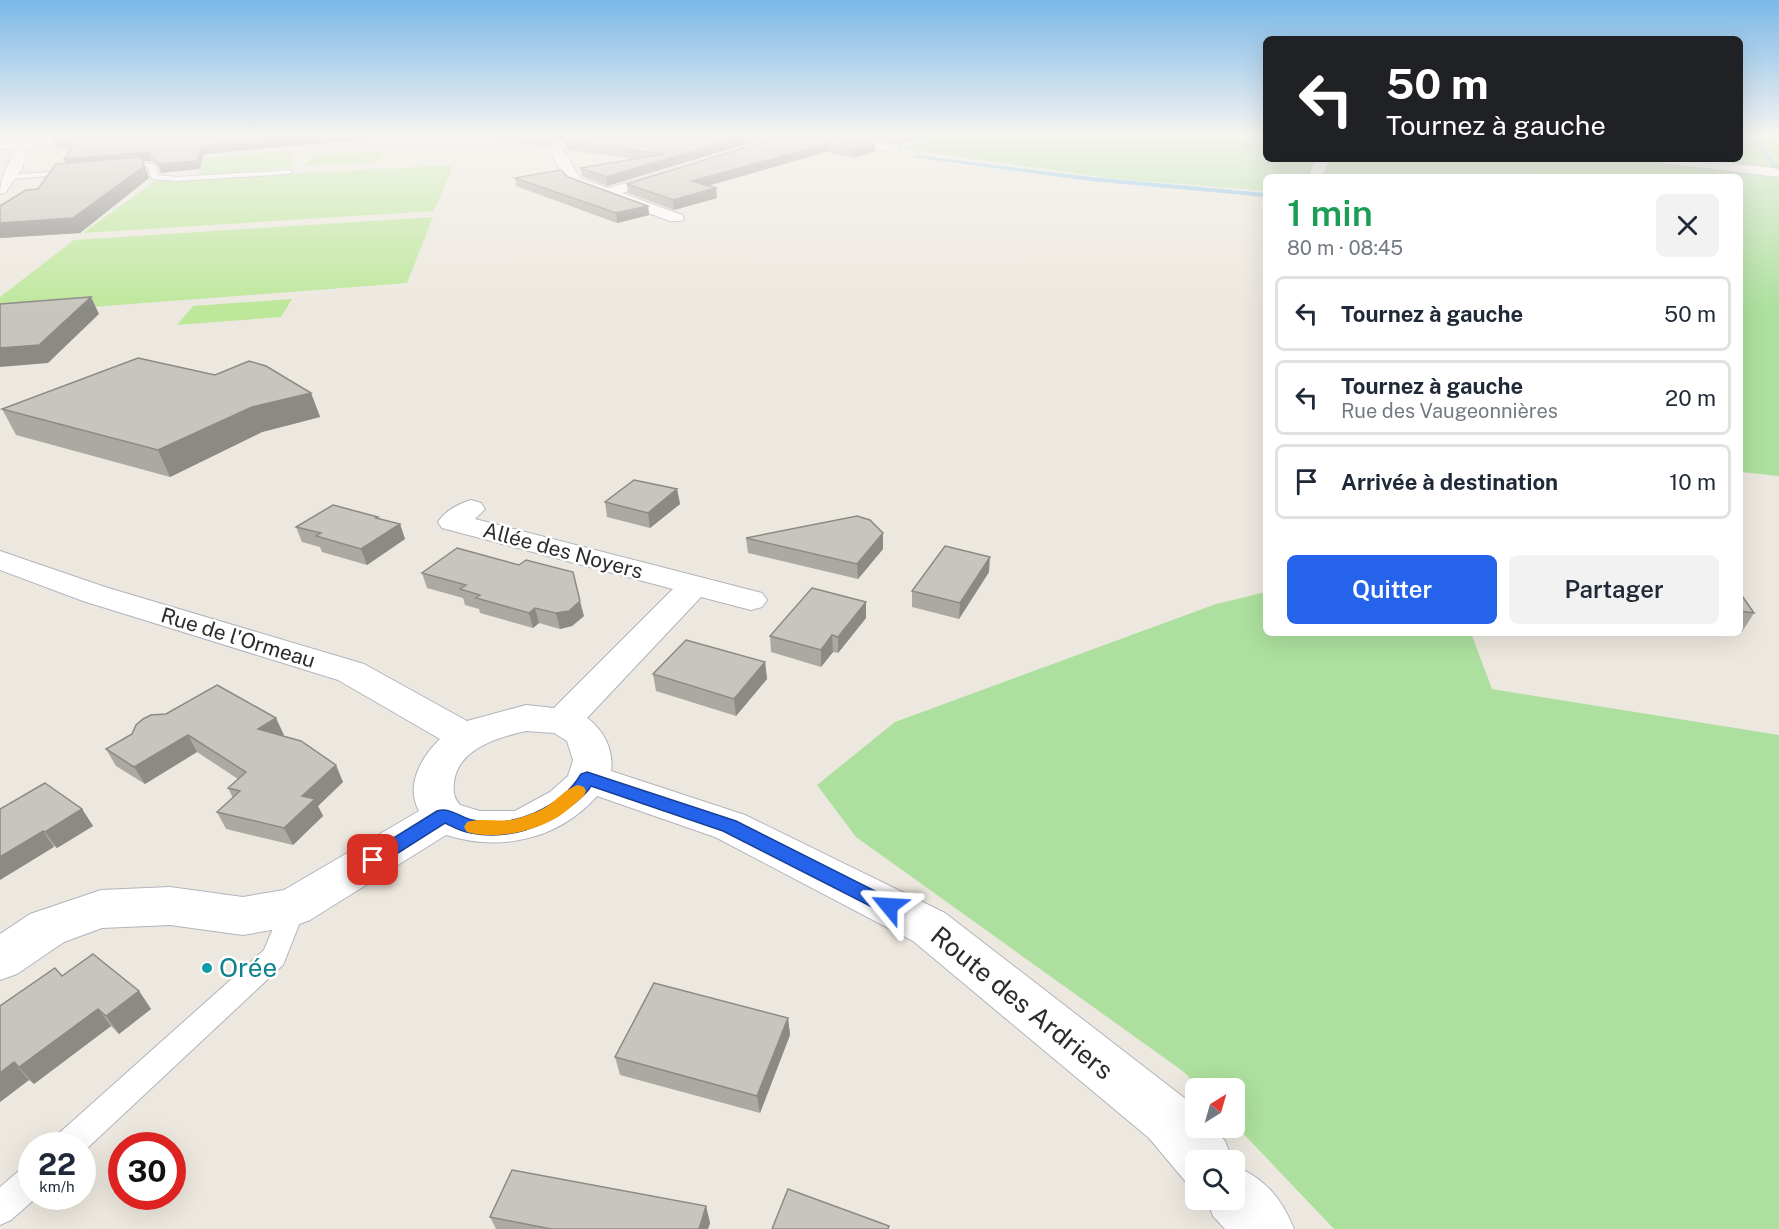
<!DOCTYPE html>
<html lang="fr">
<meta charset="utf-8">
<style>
:root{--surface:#fff;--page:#f2f2f3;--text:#1f2937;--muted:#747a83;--line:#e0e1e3;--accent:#2563eb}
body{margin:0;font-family:"Public Sans",sans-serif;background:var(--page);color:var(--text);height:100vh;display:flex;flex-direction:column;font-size:22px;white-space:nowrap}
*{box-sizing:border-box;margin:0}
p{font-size:20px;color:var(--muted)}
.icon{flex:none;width:33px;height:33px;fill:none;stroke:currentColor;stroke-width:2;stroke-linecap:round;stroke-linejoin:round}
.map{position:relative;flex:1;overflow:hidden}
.panel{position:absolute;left:1263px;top:174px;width:480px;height:462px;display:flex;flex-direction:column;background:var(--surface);border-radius:9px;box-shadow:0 6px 24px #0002}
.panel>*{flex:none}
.guide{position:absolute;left:1263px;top:36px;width:480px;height:126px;border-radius:9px;box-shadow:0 6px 24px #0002;background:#202124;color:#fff;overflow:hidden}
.needle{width:39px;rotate:37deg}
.fabs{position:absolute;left:1185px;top:1078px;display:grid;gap:12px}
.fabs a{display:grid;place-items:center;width:60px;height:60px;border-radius:9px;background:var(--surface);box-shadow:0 6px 24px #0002;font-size:30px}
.speed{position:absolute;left:18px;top:1132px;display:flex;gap:12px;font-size:30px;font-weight:700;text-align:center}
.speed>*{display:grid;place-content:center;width:78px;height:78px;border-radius:50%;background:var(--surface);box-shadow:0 6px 24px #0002;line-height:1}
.speed small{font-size:15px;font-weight:400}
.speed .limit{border:9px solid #d22;background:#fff;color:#111}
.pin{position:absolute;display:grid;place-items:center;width:51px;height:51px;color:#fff;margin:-26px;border-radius:12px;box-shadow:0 3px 9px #0006}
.me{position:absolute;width:66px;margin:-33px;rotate:297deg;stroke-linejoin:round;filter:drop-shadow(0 0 4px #0008)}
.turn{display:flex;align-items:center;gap:21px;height:126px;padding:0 24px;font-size:27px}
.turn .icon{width:78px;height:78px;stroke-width:2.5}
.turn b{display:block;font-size:42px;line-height:51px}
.round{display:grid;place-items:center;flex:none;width:63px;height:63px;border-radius:9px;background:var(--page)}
.head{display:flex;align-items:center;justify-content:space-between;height:102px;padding:0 24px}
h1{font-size:36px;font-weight:600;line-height:45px;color:#1e9e55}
.cta{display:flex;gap:12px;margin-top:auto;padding:12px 24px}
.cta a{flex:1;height:69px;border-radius:9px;background:var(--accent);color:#fff;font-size:24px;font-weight:600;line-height:69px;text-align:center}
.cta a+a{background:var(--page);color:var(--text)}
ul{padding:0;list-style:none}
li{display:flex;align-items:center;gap:18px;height:75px;margin:0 12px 9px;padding:0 12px;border:3px solid var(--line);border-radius:9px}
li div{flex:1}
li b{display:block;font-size:22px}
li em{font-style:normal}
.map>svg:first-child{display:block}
.green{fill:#ade09e}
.pitch{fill:#bde79b}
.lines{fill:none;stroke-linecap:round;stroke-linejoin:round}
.stream{fill:#78bde9;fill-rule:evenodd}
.lane-casing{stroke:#b2b3be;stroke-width:2}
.street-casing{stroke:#b2b3be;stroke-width:2}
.secondary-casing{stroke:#b2b3be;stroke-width:2}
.lane{fill:#fff;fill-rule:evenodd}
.street{fill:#fff;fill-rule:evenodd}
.secondary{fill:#fff;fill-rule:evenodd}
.wall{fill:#aca9a3}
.shaded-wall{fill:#8c8a85}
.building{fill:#c8c5be;stroke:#8c8a85;stroke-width:1.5}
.route{fill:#2563eb;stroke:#184099;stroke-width:1.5}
.slow{fill:#f59e0b}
.culture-dot{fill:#0f9aa8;stroke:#fff;stroke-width:2}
.labels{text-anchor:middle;stroke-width:5;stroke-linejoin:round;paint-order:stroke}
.street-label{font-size:21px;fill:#2c2c2c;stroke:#fff}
.near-culture-label{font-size:26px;fill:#0d838f;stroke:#fff;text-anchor:start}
.near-street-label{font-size:26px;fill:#2c2c2c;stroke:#fff}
</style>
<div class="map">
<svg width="1779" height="1229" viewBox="0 0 1779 1229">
<rect width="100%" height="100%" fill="#ede8df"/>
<path class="green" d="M 928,136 L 1266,136 L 1266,159 L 1740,159 L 1740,136 L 1779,136 L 1779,476 L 1740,472 L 1740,177 L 1266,177 L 1266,191 L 1109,178 L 902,149 Z
M 1266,592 L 1266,633 L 1471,633 L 1492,689 L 1779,735 L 1779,1229 L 1334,1229 L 1235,1125 L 1234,1089 L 1200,1089 L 1184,1072 L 856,837 L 817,785 L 895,722 L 1216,604 Z"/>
<path class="pitch" d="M 291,150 L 292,167 L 199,176 L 202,158 Z
M 386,151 L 379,162 L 304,166 L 314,154 Z
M 454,165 L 434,211 L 83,233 L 155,181 Z
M 433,217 L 407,283 L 0,314 L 0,297 L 74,240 Z
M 292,299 L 281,317 L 177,325 L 193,306 Z"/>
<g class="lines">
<path class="stream" d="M 1752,136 L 1758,140 L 1779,169 L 1775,169 L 1754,142 L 1747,136 Z
M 915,155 L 1091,177 L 1266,193 L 1266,197 L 1091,181 L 913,157 Z"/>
<g class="lane-casing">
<path id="lane" d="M 151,163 L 155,165 L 158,175 L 177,177 L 289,170 L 293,172 L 289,174 L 177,181 L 152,179 L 148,167 L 122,169 L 118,167 Z
M 74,170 L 77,174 L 10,179 L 6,177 L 10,175 Z
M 294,897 L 303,900 L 306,907 L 283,965 L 82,1153 L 82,1146 L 53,1146 L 57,1135 L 264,950 L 285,900 Z
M 32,1164 L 32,1197 L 37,1197 L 11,1220 L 0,1225 L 0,1187 L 21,1169 Z"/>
</g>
<g class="street-casing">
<path id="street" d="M 125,136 L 119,140 L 42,145 L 36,141 C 47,131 107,136 125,136 Z
M 571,136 L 597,136 L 563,149 L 580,178 L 608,188 L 670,171 L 675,172 L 677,175 L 675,178 L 622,193 L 682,215 L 684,218 L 682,221 L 670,221 L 570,184 L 563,176 L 550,148 Z
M 811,136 L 842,136 L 895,145 L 901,149 L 895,153 L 817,140 Z
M 14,140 L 20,144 L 18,147 L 0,149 L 0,141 Z
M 1316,159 L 1330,159 L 1322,177 L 1308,177 Z
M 1654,159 L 1695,159 L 1779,169 L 1779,177 L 1661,163 Z
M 471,500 L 481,503 L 485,509 L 475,519 L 762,593 L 767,600 L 762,607 L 751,610 L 701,597 L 587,718 C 604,730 614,751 611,771 L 745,815 L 945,913 L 1187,1100 L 1196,1109 L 1196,1128 L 1213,1128 L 1225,1141 L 1233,1161 L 1196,1161 L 1196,1185 L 1185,1181 L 1149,1138 L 913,941 L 715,837 L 597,796 C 558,840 500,852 446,835 L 310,920 L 294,926 L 243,935 L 170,925 L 102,928 L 64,942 L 17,974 L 0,980 L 0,934 L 30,914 L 101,890 L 170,887 L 243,897 L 284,890 L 419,811 C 405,786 421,757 440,739 L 338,680 L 83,601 L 0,570 L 0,551 L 105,587 L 364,664 L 467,721 L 526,705 L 554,708 L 673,589 L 442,528 L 438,522 C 445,511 458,504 471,500 ZM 526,731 L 554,733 L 567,741 L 573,760 L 568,776 L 550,792 L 515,811 L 480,811 L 460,805 C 454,798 453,793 454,783 C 457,749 499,737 526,731 Z
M 1234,1166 C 1265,1178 1282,1199 1294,1229 L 1225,1229 L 1213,1216 L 1207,1200 L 1234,1200 Z"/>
</g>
<g class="secondary-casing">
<path id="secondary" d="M 33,136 L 44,136 L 50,140 L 27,149 L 22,169 L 5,193 L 0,194 C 0,177 9,165 15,148 L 8,144 L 10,141 Z"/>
</g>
<use href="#lane" class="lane"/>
<use href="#street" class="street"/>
<use href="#secondary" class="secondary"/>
</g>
<path class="wall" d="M 221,136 L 403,136 L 204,154 L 200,169 L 161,173 L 157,164 L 151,161 L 143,161 L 149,178 L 80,233 L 0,238 L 0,206 L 38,189 L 66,163 L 64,159 L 69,152 L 55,146 L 52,138 L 218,138 Z
M 463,136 L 566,136 L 548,147 Z
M 580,136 L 772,136 L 607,186 L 582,176 L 580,168 L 636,159 L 567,150 L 565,142 Z
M 782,136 L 875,152 L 853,158 L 826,152 L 708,186 L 716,188 L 717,198 L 674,210 L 628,193 L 627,184 Z
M 856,136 L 927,136 L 899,145 Z
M 568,177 L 648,206 L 649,215 L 617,223 L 516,186 L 515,178 Z
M 215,375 L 311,393 L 320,417 L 262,432 L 170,477 L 16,435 L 2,409 Z
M 677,489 L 680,504 L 650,528 L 607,517 L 605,502 Z
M 378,518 L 400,524 L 405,539 L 367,565 L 322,552 L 320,547 L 302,542 L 296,527 Z
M 883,533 L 883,549 L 858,579 L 748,553 L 746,538 Z
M 989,572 L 959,619 L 912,607 L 912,591 Z
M 422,573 L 584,616 L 572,626 L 560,629 L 539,623 L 533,628 L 480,613 L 479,609 L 465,605 L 463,598 L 427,588 Z
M 1740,593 L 1754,613 L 1742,632 L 1740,632 Z
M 866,602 L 866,618 L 838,653 L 833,652 L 821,667 L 771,652 L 770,636 Z
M 765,662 L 767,679 L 736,716 L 656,691 L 653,674 Z
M 132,734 L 284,735 L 283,736 L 343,782 L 318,806 L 323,816 L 293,845 L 226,829 L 217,812 L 233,798 L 228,788 L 238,779 L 197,752 L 145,784 L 116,766 L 106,749 Z
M 0,809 L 82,809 L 93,826 L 57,848 Z
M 62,976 L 139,991 L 151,1009 L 119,1034 L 111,1026 L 34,1084 L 29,1080 L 0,1102 L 0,1006 Z
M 788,1018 L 790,1035 L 760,1113 L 620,1075 L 615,1057 Z
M 706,1206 L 710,1223 L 708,1229 L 496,1229 L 490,1217 Z"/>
<path class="shaded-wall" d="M 0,136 L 15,136 L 0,139 Z
M 309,136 L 403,136 L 204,154 L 200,169 L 161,173 L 158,164 L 201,146 Z
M 552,136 L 566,136 L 548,147 L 546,139 Z
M 745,136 L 772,136 L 607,186 L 606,177 Z
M 927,136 L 899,145 L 899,137 Z
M 826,144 L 826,152 L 693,190 L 692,181 Z
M 875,144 L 875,152 L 853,158 L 853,150 Z
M 148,152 L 151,161 L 143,161 L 149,178 L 80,233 L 0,238 L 0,223 L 68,168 L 64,159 Z
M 716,188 L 717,198 L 674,210 L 673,200 Z
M 648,206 L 649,215 L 617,223 L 616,213 Z
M 91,297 L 99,314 L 48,363 L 0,367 L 0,348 Z
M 311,393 L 320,417 L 262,432 L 170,477 L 158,450 L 252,407 Z
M 677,489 L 680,504 L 650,528 L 648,513 Z
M 400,524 L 405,539 L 367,565 L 361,549 Z
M 883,533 L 883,549 L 858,579 L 857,564 Z
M 990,557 L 989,572 L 959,619 L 960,603 Z
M 580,601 L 584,616 L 572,626 L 560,629 L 556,613 Z
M 866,602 L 866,618 L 838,653 L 838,637 Z
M 535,608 L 539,623 L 533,628 L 529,613 Z
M 832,635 L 833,652 L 821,667 L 821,650 Z
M 765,662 L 767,679 L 736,716 L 734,699 Z
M 276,718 L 284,735 L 266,746 L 258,729 Z
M 188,735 L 197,752 L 145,784 L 134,767 Z
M 336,765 L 343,782 L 318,806 L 323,816 L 293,845 L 284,828 L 302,796 Z
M 82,809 L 93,826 L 57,848 L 45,832 Z
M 43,831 L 54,847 L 0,880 L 0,857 Z
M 139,991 L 151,1009 L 119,1034 L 106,1016 Z
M 98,1009 L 111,1026 L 34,1084 L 19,1067 Z
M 788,1018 L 790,1035 L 760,1113 L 757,1096 Z
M 14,1062 L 29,1080 L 0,1102 L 0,1073 Z
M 706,1206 L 710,1223 L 708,1229 L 699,1229 Z"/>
<path class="building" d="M 83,136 L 212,136 L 218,138 L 221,136 L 309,136 L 201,146 L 197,161 L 158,164 L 154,156 L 148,152 L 64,159 L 73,147 L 52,138 Z
M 522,136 L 552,136 L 546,139 Z
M 580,136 L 745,136 L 606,177 L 580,168 L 664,154 L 565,142 Z
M 782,136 L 829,136 L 875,144 L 853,150 L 826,144 L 692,181 L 716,188 L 673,200 L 627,184 Z
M 142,157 L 144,166 L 73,218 L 0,223 L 0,206 L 26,190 L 38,189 L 56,164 Z
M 561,170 L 568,177 L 648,206 L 616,213 L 515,178 Z
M 91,297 L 39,345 L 0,348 L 0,304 Z
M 138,358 L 215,375 L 249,361 L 266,366 L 311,393 L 252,407 L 158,450 L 2,409 Z
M 634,480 L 677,489 L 648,513 L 605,502 Z
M 333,505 L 378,517 L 376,518 L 400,524 L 361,549 L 316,536 L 321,533 L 296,527 Z
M 857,516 L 870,520 L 883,533 L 857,564 L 746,538 Z
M 945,546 L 990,557 L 960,603 L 912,591 Z
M 457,548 L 519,565 L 526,560 L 573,572 L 580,601 L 569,611 L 556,613 L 535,608 L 529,613 L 476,598 L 480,595 L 460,589 L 466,585 L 422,573 Z
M 812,588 L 866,602 L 838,637 L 832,635 L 821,650 L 770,636 Z
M 1740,593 L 1754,613 L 1740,611 Z
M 686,640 L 765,662 L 734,699 L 653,674 Z
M 217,685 L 276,718 L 258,729 L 301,741 L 336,765 L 302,796 L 315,799 L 284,828 L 217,812 L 240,791 L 228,788 L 246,772 L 188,735 L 134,767 L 106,749 L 132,734 L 136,725 L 143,719 L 151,715 L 166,714 Z
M 45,783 L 82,809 L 45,832 L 43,831 L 0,857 L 0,809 Z
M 93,954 L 139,991 L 106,1016 L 98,1009 L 19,1067 L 14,1062 L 0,1073 L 0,1006 L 55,968 L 62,976 Z
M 654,983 L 788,1018 L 757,1096 L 615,1057 Z
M 512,1170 L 706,1206 L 699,1229 L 551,1229 L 490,1217 Z
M 788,1189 L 889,1226 L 888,1229 L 772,1229 Z"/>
<linearGradient id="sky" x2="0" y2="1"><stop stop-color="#7bb8e8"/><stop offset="0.44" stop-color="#f7f5f1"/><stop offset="1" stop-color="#f7f5f1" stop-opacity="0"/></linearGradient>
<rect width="1779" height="308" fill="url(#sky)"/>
<path class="route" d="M 587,772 L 736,821 L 895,901 L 898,906 L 895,912 L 889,914 L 882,912 L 723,831 L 591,786 C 587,794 579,799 572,805 C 544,828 507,840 471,833 C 462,832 453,827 445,823 L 379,865 L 373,867 L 366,865 L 364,860 L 366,855 L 437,811 C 450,807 460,817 472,820 C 511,830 561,808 581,774 Z"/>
<path class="slow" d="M 578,785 L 584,787 L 586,791 L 584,796 C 575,803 567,811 558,817 C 533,832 495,840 467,832 L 464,827 L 467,822 C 483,817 502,824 519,818 C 528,815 538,812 546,807 C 557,800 565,789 578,785 Z"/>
<circle class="culture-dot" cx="207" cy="968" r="6"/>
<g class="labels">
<g class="street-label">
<text transform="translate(563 551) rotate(15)" y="7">Allée des Noyers</text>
<text transform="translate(238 638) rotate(17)" y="7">Rue de l'Ormeau</text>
</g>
<g class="near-culture-label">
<text x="219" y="977">Orée</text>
</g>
<g class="near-street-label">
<text transform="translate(1022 1003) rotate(39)" y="9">Route des Ardriers</text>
</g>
</g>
</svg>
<div class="fabs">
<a><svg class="needle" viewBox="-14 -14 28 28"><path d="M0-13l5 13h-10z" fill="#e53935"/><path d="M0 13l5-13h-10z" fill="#747a83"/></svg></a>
<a><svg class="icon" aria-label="search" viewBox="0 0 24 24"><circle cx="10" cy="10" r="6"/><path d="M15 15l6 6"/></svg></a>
</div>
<div class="speed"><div>22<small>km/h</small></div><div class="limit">30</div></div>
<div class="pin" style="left:373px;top:860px;background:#d93025"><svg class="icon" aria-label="arrive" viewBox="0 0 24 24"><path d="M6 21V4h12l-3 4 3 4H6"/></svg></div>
<svg class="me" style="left:889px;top:906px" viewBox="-20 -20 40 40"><path d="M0-17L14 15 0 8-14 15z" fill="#2563eb" stroke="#fff" stroke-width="4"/></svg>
<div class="guide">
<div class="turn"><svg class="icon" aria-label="left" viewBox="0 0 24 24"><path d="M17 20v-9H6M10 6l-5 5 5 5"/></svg><div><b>50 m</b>Tournez à gauche</div></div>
</div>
<section class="panel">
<div class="head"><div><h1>1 min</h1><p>80 m · 08:45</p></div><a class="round"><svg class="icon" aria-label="close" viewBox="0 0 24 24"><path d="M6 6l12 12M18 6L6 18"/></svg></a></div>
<ul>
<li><svg class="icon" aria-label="left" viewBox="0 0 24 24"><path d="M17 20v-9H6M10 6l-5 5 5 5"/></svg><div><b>Tournez à gauche</b></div><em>50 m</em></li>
<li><svg class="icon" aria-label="left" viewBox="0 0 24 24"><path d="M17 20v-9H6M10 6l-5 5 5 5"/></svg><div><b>Tournez à gauche</b><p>Rue des Vaugeonnières</p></div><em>20 m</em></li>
<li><svg class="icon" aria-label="arrive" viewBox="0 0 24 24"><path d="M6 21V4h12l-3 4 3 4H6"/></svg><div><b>Arrivée à destination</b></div><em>10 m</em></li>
</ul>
<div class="cta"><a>Quitter</a><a>Partager</a></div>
</section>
</div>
